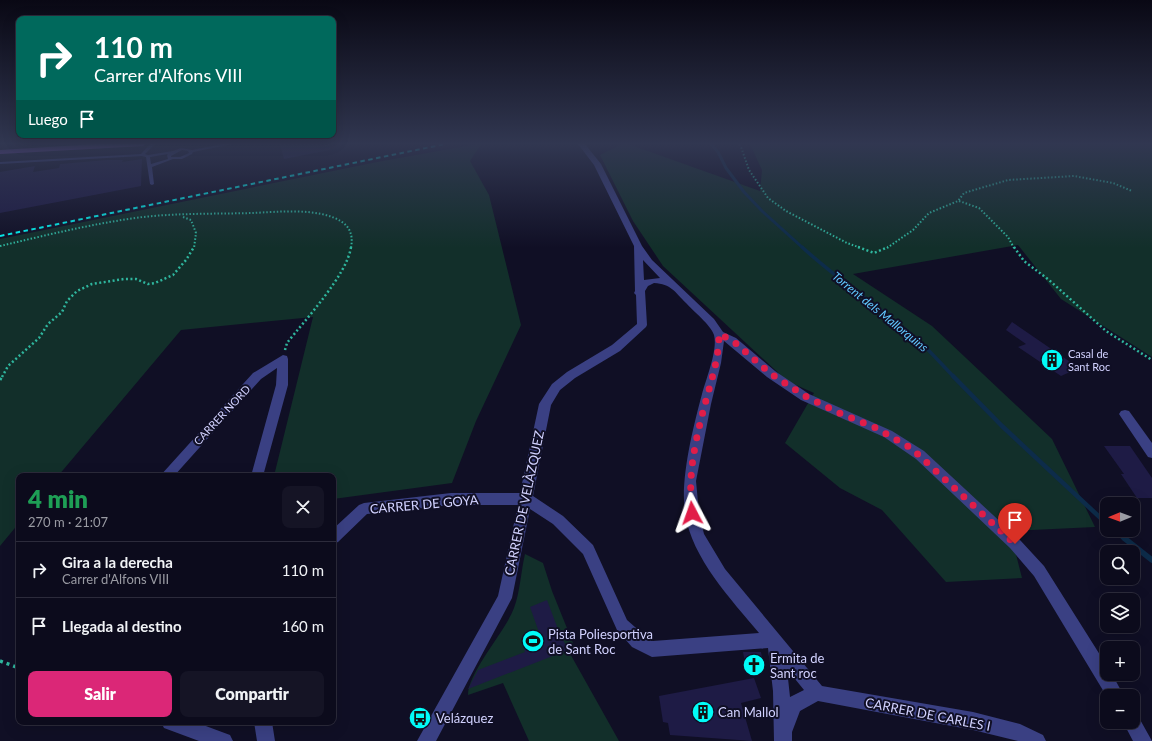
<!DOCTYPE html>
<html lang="es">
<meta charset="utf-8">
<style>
:root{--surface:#0c0b1c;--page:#151425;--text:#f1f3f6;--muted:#9a9ba3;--line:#2c2b3b;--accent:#db2777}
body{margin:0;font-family:Lato,sans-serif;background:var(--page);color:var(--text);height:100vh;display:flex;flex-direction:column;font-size:15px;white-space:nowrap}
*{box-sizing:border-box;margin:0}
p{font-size:13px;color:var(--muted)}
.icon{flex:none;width:22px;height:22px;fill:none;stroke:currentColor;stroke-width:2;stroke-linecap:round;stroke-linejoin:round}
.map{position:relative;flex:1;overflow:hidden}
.drawer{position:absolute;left:16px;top:473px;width:320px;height:252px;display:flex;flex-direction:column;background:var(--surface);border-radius:8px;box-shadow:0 4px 16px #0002,0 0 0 1px var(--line)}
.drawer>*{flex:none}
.banner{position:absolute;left:16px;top:16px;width:320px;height:122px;border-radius:8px;box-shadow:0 4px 16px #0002,0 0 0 1px var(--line);background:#00695c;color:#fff;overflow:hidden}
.needle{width:26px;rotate:269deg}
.buttons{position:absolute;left:1100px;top:497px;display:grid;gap:8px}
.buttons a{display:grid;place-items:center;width:40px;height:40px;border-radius:8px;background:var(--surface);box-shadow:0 4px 16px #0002,0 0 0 1px var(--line);font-size:20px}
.pin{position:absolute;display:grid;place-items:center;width:34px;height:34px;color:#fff;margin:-41px -17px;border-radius:50% 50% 50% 0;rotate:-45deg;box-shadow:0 0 4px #0007}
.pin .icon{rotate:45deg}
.me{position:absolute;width:44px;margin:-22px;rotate:356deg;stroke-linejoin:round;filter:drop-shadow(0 0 3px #0008)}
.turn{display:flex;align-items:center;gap:14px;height:84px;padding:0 12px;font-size:18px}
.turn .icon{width:52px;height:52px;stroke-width:2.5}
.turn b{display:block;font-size:28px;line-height:34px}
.then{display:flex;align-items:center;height:38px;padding:0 12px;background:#0003;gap:8px;font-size:15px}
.round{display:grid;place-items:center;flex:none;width:42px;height:42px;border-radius:8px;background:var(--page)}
.headline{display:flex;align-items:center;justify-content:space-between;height:68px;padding:0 12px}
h1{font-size:24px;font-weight:800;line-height:30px;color:#1e9e55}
.action{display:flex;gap:8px;margin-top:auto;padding:8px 12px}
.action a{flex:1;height:46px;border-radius:8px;background:var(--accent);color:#fff;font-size:16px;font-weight:800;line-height:46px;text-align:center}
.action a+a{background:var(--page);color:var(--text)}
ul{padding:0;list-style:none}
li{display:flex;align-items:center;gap:12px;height:56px;padding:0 12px;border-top:1px solid var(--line)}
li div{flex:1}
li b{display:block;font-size:15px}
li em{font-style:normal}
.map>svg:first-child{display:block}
.green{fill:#122f2a}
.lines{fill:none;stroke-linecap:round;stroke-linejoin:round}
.stream-far3{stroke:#0d2c4a;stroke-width:3}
.stream-far2{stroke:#0d2c4a;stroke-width:3.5}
.stream-far1{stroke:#0d2c4a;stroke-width:4.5}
.stream{stroke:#0d2c4a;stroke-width:5.5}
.building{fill:#1e1b45}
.path-far3{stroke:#2fb69e;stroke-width:2;stroke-dasharray:1.5 2;stroke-linecap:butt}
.path-far2{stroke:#2fb69e;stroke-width:2.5;stroke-dasharray:2 2.5;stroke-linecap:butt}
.path-far1{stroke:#2fb69e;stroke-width:3;stroke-dasharray:2.5 3.5;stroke-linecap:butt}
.path{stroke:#2fb69e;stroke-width:3.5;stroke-dasharray:3 4;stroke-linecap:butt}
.service{fill:#3a4083;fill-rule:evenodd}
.minor{fill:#3a4083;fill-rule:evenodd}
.primary{fill:#ad5aff;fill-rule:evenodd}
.rail{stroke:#01fcf8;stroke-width:2;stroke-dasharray:4.5 3.5;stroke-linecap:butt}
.route{stroke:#e11d48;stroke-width:7;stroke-dasharray:0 12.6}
.labels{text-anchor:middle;stroke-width:4;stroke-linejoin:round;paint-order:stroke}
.poi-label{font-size:11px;fill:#d2d2ff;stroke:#100f25;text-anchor:start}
.street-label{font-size:11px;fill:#d2d2ff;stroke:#100f25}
.water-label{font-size:12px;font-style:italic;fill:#61c8ff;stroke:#100f25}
.near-street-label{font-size:13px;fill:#d2d2ff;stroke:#100f25}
.near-poi-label{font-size:13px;fill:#d2d2ff;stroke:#100f25;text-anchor:start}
</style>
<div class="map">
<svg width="1152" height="741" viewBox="0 0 1152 741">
<rect width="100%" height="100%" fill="#100f25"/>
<path class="green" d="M 477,144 L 481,144 L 470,161 L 489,195 L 521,325 L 476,421 L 452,483 L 333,499 L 333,476 L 274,476 L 313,317 L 181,330 L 58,476 L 19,476 L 19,523 L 0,546 L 0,239 L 377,162 Z
M 622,144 L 628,144 L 760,191 L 762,170 L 750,144 L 1152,144 L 1152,357 L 1061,299 L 1018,245 L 853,274 L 932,326 L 1052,439 L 1095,527 L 1010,531 L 1022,578 L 946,582 L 882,510 L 840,488 L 785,443 L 814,393 L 787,381 L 663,266 L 633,221 L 600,155 Z
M 525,554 L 543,563 L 552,591 L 575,648 L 568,650 L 619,741 L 529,741 L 503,683 L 468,695 C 468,672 505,632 514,608 C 520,592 521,571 525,554 Z"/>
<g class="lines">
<path class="stream-far3" d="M 711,144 L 718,152 L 726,168 L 744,192 L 762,211 L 803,248"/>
<path class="stream-far2" d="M 802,247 C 839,281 882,309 920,342 C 932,353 943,366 954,377"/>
<path class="stream-far1" d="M 953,376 L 1002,426 L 1107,524
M 1114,530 L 1125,539"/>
<path class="stream" d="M 1124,538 L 1152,560"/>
</g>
<path class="building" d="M 280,144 L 330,144 L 330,150 L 284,159 Z
M 142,159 L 141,186 L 0,213 L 0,172 L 35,166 L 33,172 L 59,168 L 60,164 L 107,160 L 123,160 L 122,162 Z
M 1012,322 L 1079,368 L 1061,376 L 1018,347 L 1026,344 L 1006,330 Z
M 1104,446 L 1130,446 L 1152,478 L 1152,498 L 1137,498 L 1121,474 L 1124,474 Z
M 547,600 L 559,632 L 568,650 L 468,689 L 478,670 L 525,652 L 523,646 L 541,638 L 530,607 Z
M 743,652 L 761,652 L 764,668 L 746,668 Z
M 754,678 L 761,698 L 741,703 L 752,741 L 670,735 L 668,723 L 663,722 L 659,696 Z"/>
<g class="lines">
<path class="path-far3" d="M 740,144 L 749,170 L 768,198 L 786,211 L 847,243 L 861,248
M 959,201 L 979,208 L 1008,237 L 1014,248
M 183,217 L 191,220 L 196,233 L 194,248
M 0,246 C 47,235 95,223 143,217 C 179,213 216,214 252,213 C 277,212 320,207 342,222 C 351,228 353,237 351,248
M 887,248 L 913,230 L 929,213 L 958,201 L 964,193 L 1008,180 L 1074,176 L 1113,183 L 1132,191"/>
<path class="path-far2" d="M 858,247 L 874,253 L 888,247
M 1014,247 L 1024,261 L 1049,280 L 1106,331 L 1152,360
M 285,350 L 287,343 C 305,320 347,275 351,247
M 2,377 L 8,366 L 39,338 L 48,324 L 62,312 L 67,301 L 77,291 L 92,284 L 124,279 L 136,279 L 148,284 L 155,283 L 173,275 L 186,260 L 194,247"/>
<path class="path-far1" d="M 0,380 L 2,376"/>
<path class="path" d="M 0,661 L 19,668"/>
<path class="service" d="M 150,144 L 155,144 L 145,154 L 148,155 L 173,151 L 181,148 L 192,150 L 222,144 L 233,144 L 193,152 L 192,154 L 182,159 L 173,159 L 152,167 L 154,184 L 152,185 L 150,184 L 146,157 L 142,156 L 0,164 L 0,162 L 141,154 ZM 182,150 L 188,151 L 189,153 L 180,157 L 171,157 L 171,156 ZM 168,154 L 167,155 L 168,159 L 151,164 L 150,157 Z"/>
<path class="minor" d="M 578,144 L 585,144 L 601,164 L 642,246 L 652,260 L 714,319 L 723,332 L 736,338 L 775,371 L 809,394 L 892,431 L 924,451 L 1020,540 L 1044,566 L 1107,666 L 1107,674 L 1112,674 L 1124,696 L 1107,697 L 1034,576 L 1010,548 L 916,459 L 884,437 L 801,400 L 767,377 L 724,341 L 721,363 L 711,404 L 696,481 L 699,513 L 704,534 L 725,569 L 822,686 L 973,712 L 1020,724 L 1043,735 L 1046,741 L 1018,741 L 973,730 L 818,701 L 800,711 L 792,732 L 792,741 L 774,741 L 773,691 L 768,648 L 652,657 L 632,647 L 617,630 L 583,554 L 553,524 L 530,509 L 512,598 L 436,741 L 417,741 L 498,596 L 518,505 L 451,505 L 367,514 L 338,542 L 333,544 L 333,529 L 359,505 L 364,503 L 451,493 L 520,493 L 539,404 L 552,384 L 567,372 L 612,345 L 637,324 L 636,295 L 634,293 L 635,291 L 634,246 L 594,165 ZM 643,260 L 660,278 L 644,280 ZM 654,283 C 671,284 675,292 686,303 C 693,311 711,325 714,335 C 718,350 706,379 702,394 C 693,428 680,479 685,513 C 692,559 731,599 759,633 L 653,641 L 644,635 L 627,620 L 593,545 L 563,516 L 533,496 L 551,405 L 560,390 L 575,378 L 620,351 L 646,327 L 647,325 L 645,291 L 648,286 ZM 787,669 L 804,690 L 790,697 Z
M 283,355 L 287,356 L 288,359 L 288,385 L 263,476 L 251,476 L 276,385 L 277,368 L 261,379 L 174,476 L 160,476 L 253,373 Z
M 1125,410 L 1129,411 L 1152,443 L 1152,458 L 1148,457 L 1121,417 L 1119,414 L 1121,411 Z
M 1133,714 L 1138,716 L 1152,741 L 1133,741 L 1123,722 L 1133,722 Z
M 161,722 L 195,722 L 230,735 L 233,741 L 199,741 L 164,728 Z
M 254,722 L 272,722 L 275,741 L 257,741 Z"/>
<path class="primary" d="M 96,144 L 146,144 L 143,146 L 0,154 L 0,150 Z"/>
<path class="rail" d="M 0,236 L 445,144"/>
</g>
<linearGradient id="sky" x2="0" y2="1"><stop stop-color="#090814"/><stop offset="0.58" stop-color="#313751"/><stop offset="1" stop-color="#313751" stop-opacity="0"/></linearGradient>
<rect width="1152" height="248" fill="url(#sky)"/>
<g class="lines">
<path class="route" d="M 692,513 C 692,503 690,493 691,482 C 691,460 699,426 705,404 C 711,381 719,359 719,334 L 732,340 L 771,374 L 805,396 L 839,413 L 876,428 L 911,448 L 1015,544"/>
</g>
<defs>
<g id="building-disc" transform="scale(1.15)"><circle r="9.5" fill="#01fcf8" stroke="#100f25"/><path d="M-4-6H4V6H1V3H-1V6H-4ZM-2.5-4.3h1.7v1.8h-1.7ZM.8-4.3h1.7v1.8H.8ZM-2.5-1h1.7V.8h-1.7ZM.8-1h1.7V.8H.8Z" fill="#111"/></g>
<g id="stadium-disc" transform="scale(1.15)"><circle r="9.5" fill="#01fcf8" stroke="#100f25"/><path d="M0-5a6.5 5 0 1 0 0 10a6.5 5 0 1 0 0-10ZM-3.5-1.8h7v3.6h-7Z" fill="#111"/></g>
<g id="church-disc" transform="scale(1.15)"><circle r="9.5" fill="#01fcf8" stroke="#100f25"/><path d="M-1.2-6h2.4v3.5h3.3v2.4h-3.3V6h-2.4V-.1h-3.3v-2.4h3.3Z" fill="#111"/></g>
<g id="bus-disc" transform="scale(1.15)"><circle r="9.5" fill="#01fcf8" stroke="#100f25"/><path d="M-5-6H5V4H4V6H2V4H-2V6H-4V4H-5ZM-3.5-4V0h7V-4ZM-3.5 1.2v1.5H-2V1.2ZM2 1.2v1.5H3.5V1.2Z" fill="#111"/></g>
</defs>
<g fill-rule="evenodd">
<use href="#building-disc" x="1052" y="360"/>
<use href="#stadium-disc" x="533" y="641"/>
<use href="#church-disc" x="754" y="665"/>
<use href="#building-disc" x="703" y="712"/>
<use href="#bus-disc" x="420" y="718"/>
</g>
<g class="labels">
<g class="poi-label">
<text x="1068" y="358">Casal de<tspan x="1068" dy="13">Sant Roc</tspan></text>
</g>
<g class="street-label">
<text transform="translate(222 415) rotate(-47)" y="4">CARRER NORD</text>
</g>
<g class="water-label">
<text transform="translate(880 312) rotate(39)" y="4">Torrent dels Mallorquins</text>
</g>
<g class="near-street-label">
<text transform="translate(524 503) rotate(-78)" y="5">CARRER DE VELÀZQUEZ</text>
<text transform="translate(424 504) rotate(-5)" y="5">CARRER DE GOYA</text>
<text transform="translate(928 714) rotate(11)" y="5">CARRER DE CARLES I</text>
</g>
<g class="near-poi-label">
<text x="548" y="639">Pista Poliesportiva<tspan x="548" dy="15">de Sant Roc</tspan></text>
<text x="770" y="663">Ermita de<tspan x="770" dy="15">Sant roc</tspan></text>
<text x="718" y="717">Can Mallol</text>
<text x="436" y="723">Velázquez</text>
</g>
</g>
</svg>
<div class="buttons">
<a><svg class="needle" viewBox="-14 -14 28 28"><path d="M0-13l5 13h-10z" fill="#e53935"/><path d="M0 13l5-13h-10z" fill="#9a9ba3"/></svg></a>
<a><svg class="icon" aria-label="search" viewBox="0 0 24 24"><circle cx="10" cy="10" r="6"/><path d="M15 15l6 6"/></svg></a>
<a><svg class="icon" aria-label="layers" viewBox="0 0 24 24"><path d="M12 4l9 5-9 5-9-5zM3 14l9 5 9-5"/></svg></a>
<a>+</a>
<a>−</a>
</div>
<div class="pin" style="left:1015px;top:544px;background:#d93025"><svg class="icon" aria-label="arrive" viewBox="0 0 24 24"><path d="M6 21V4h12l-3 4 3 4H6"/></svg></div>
<svg class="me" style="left:692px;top:513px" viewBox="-20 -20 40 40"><path d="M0-17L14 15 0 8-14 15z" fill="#e11d48" stroke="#fff" stroke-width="4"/></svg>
<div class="banner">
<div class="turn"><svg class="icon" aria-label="right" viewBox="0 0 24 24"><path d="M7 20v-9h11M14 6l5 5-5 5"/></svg><div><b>110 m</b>Carrer d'Alfons VIII</div></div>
<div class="then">Luego<svg class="icon" aria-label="arrive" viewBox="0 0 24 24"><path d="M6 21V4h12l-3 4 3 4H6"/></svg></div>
</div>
<section class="drawer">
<div class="headline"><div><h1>4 min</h1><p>270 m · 21:07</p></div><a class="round"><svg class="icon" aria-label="close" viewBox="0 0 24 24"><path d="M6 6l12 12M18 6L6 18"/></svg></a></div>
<ul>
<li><svg class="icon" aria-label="right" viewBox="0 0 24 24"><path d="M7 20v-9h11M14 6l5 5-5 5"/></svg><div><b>Gira a la derecha</b><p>Carrer d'Alfons VIII</p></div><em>110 m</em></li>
<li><svg class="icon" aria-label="arrive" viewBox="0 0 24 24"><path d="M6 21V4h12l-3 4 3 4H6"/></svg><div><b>Llegada al destino</b></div><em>160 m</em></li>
</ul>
<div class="action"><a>Salir</a><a>Compartir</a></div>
</section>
</div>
